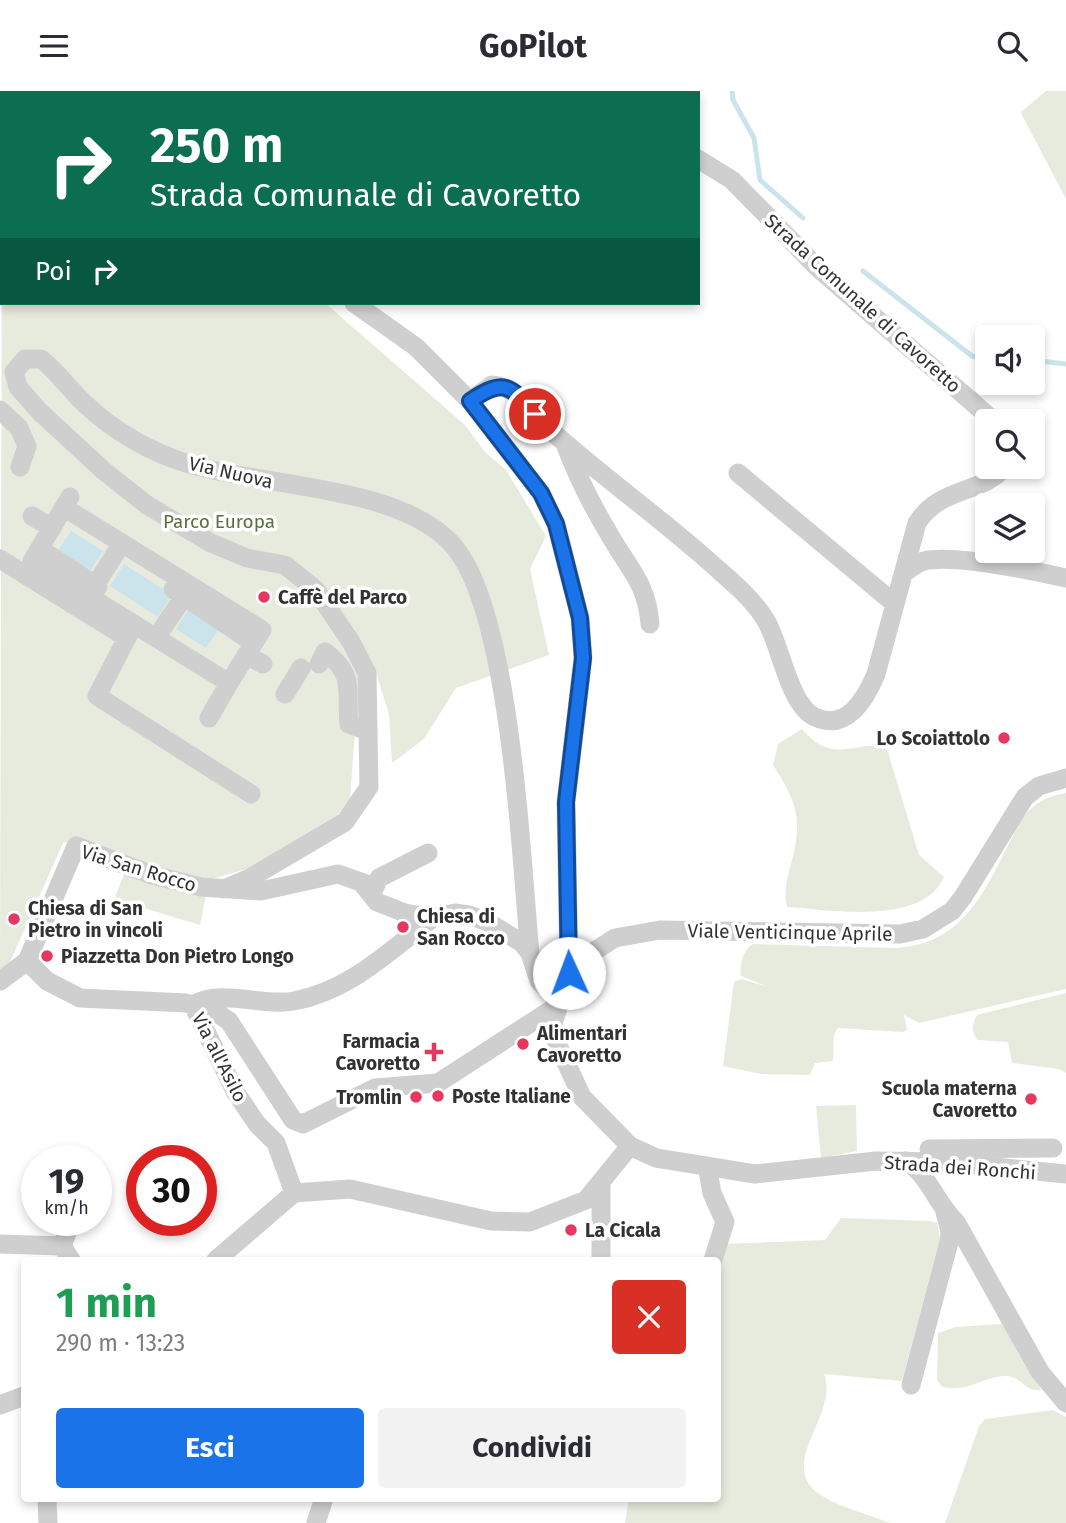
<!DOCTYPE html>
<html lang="it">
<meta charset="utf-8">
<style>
:root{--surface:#fff;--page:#f2f2f3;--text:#2b2b33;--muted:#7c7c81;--accent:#1a73e8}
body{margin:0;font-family:"Fira Sans",sans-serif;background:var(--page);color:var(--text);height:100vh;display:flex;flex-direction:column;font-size:26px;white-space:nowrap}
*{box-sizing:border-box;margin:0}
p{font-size:23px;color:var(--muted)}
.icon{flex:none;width:38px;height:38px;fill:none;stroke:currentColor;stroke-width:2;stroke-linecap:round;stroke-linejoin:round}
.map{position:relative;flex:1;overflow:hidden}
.side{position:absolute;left:21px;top:1166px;width:700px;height:245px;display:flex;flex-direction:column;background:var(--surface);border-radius:7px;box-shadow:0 4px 10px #0003}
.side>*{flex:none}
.guide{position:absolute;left:0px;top:0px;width:700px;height:214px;box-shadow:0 4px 10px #0003;background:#0b6e4f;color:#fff;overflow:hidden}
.buttons{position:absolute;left:975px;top:234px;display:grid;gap:14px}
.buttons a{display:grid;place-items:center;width:70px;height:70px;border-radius:7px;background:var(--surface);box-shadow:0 4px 10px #0003;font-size:35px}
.speed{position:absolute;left:21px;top:1054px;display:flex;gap:14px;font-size:35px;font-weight:700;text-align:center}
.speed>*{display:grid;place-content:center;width:91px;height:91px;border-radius:50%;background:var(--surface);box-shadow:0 4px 10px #0003;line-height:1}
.speed small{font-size:18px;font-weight:400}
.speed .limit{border:10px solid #d22;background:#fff;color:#111}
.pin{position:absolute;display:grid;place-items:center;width:60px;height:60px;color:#fff;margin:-30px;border:4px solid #fff;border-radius:50%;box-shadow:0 2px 7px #0007}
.me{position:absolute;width:77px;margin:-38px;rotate:358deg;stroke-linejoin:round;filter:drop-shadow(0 0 5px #0008)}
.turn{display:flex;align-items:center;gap:24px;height:147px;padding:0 35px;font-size:32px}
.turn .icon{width:91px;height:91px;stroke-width:2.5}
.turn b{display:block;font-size:49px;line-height:60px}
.then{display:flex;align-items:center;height:66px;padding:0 35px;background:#0003;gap:14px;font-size:26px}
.round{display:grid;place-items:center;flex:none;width:74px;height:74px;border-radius:7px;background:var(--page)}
.summary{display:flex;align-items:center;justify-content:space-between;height:119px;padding:0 35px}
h1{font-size:42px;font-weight:700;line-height:52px;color:#1e9e55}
.cta{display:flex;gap:14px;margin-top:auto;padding:14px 35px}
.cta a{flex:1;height:80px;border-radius:7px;background:var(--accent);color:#fff;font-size:28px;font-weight:700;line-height:80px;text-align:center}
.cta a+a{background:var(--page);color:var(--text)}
header{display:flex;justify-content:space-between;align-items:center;height:91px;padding:0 35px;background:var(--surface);font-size:32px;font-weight:700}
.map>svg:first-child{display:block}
.green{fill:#e7ebde}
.water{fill:#cbe4ec}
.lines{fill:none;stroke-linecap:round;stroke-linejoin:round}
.stream{stroke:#cbe4ec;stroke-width:5}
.minor{stroke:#cfcfcf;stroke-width:19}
.route-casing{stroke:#114b97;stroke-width:18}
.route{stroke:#1a73e8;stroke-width:12}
.poi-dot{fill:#e6375e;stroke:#fff;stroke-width:2.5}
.labels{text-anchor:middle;stroke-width:7;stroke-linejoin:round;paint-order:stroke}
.street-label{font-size:19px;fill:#323232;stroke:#fff}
.park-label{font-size:19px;fill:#5c6f3e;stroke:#fff}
.poi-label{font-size:19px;font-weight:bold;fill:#323232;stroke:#fff;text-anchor:start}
</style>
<header><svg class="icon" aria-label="menu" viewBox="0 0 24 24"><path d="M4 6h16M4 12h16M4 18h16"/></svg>GoPilot<svg class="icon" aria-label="search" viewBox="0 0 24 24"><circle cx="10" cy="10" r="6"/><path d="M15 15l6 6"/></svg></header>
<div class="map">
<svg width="1066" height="1432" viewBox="0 0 1066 1432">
<rect width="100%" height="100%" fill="#fff"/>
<path class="green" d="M 1046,0 L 1066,0 L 1066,108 L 1023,26 L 1021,21 Z
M 2,72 L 2,212 L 325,212 L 465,334 L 485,361 L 506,379 L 546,445 L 530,478 L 549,564 L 456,597 L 424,648 L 392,672 L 389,623 L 376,582 L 358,598 L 350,708 L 328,737 L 250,777 L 198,792 L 76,749 L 63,752 L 10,871 L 0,879 Z
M 802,638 C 830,670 846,655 882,654 L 888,661 L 919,764 L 944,786 C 923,835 830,819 787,816 C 783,800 787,789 791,773 C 803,729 797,711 773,674 L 778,653 Z
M 1066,702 L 1066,898 L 919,932 L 904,924 L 907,939 L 903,941 L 838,937 L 834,943 L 833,970 L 815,972 L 810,984 L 761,983 L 723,975 L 734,891 L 741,888 L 768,896 L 741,885 C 739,875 743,858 753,853 L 894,857 C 971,854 989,788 1021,729 C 1035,712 1044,706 1066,702 Z
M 127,776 L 206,805 L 200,834 L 114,808 Z
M 1066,902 L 1066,982 L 1059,978 L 1012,972 L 1008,951 L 977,949 C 971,939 972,934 977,924 Z
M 856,1014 L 857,1060 L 821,1067 L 816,1015 Z
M 841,1127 L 930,1130 L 937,1132 L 940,1148 L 902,1290 L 824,1283 C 840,1323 776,1372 819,1403 C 838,1416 868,1423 890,1432 L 625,1432 L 629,1407 L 718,1407 L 718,1175 L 726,1153 L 825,1149 Z
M 1002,1233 L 1011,1234 L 1041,1299 C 1026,1302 1022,1286 1007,1285 C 984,1284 965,1304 941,1295 L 937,1288 L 938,1242 L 956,1236 Z
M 1053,1319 L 1066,1326 L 1066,1432 L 945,1432 L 979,1335 L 985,1328 Z"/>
<path class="water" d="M 71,440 L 103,460 L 88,483 L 56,462 Z
M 124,473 L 172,504 L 158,526 L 110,495 Z
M 191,515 L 221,535 L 206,557 L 176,538 Z"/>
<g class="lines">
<path class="stream" d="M 732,0 L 733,9 L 754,47 L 760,89 L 803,127
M 863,180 L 972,265 L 987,269
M 1032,269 L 1066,273"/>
<path class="minor" d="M 91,0 L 93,2
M 171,0 L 172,2
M 562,0 L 565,2
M 43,2 L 44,0
M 0,60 L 2,59
M 698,68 L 732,89 L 817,176 L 995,331
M 354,212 L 416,256 L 470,310
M 14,281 L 25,268 L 41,268 C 58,281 69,298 85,313 C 115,341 150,361 189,373 C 264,396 395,394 450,451 C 511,512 521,771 530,862
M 14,281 L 18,296 L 40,321 L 104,380 L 147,414 L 211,452 L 247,467 L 285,474 L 316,499 L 351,551 L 367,582 L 369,696 L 345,731 L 250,787 L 224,798
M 0,319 L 19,337 L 27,355 L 20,376
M 565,353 C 577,384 591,413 608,441 C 627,476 647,491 650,533
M 738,382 L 895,513
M 70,406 L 32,470 L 229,592 L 209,627
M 65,417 L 262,539 L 229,592
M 32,425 L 52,437
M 40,458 L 98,496
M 0,468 L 127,547
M 905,481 C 911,477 917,472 924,470 C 953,463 1034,480 1066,487
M 173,498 L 254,552
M 89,504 L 122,452
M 134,533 L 97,605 L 251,703
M 156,547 L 191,495
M 246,564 L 263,573
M 319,573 L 325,561 C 356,583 346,601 349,633 L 362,638
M 285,603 L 301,577
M 1066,687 L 1039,695 L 1025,706 L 963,806 L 952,820 L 923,838 L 900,843 L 660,839 L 615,847 L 582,868 L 569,882 L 551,939 L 582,1006 L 630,1055 L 656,1067 L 755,1083 L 876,1070 L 945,1071 L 1066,1083
M 361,791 L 375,796 L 379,787 L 428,762
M 27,870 L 76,755 L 152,784 L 201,796 L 261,800 L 338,783 L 361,791 L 377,811 L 405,822 L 433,827 L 455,822 L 469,824 L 488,831 L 522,852 L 530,862 L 539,890 L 561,912
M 27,870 L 47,890 L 80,907 L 186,912 L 217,922 L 229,930 L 293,1029 L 303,1033 L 375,997 L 438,992 L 560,913
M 569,882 L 566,711 L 583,567 L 580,527 L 556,433 L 541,402 L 470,310 L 492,294 C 522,296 536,327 557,345 C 608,390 663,429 713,474 C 731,490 752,507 765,528 C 781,553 788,613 815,626 C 847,641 866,607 876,583 L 917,432 C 941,395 980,404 1005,376
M 0,890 L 27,870
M 929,1058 L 1053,1057
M 906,1070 C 930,1085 936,1113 956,1131 L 1040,1281 L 1066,1312
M 707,1075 L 712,1102 L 725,1131 L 713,1169
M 294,1102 L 276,1052 L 257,1033 L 236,1002 L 193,914 C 221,897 262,916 294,910 C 350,900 390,859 433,827
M 0,1153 L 62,1155
M 71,1169 L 62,1155 L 72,1129
M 216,1169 L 294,1102 L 350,1098 L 491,1130 L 530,1131 L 586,1109 L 630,1055
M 601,1169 L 601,1093
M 911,1294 L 949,1151 L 950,1140 L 945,1121
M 0,1314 L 24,1305
M 47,1407 L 48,1432
M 316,1432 L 324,1407"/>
</g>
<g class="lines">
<g class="route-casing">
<path id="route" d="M 535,323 C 510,294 504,287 470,310 L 541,402 L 556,433 L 580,527 L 583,567 L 566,711 L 569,882"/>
</g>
<use href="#route" class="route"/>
</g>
<g class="poi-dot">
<circle cx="264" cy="506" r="7"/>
<circle cx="1004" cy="647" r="7"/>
<circle cx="14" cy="828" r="7"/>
<circle cx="403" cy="836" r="7"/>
<circle cx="47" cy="865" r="7"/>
<circle cx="523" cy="953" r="7"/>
<path d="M430.5 950.5h7v7h7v7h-7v7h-7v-7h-7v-7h7z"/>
<circle cx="438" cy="1005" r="7"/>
<circle cx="416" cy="1006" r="7"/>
<circle cx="1031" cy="1008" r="7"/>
<circle cx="571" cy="1139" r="7"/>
</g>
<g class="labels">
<g class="street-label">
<text transform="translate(863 212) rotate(42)" y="7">Strada Comunale di Cavoretto</text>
<text transform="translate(231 381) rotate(13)" y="7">Via Nuova</text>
<text transform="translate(139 777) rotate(17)" y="7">Via San Rocco</text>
<text transform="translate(790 841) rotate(1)" y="7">Viale Venticinque Aprile</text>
<text transform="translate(220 966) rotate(63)" y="7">Via all'Asilo</text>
<text transform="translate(960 1076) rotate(4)" y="7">Strada dei Ronchi</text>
</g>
<g class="park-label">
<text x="219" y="437">Parco Europa</text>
</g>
<g class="poi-label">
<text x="278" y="513">Caffè del Parco</text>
<text x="990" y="654" text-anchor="end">Lo Scoiattolo</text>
<text x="28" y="824">Chiesa di San<tspan x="28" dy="22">Pietro in vincoli</tspan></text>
<text x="417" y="832">Chiesa di<tspan x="417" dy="22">San Rocco</tspan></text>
<text x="61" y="872">Piazzetta Don Pietro Longo</text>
<text x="537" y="949">Alimentari<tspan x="537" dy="22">Cavoretto</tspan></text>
<text x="420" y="957" text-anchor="end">Farmacia<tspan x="420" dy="22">Cavoretto</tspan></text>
<text x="1017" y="1004" text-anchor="end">Scuola materna<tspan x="1017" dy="22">Cavoretto</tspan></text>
<text x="452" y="1012">Poste Italiane</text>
<text x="402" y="1013" text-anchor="end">Tromlin</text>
<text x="585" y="1146">La Cicala</text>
</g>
</g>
</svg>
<div class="buttons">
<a><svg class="icon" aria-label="sound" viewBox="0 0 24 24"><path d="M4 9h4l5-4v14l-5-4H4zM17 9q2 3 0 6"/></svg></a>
<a><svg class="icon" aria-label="search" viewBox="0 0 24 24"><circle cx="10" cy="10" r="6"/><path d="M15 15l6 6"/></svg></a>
<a><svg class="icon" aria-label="layers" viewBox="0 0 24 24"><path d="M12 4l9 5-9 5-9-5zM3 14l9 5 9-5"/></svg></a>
</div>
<div class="speed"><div>19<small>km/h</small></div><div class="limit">30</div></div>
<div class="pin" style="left:535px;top:323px;background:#d93025"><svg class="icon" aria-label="arrive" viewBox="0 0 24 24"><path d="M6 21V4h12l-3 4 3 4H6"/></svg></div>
<svg class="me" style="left:569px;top:882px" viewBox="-20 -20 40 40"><circle r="19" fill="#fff"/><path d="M0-13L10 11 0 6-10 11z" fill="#1a73e8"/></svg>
<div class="guide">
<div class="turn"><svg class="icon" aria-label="right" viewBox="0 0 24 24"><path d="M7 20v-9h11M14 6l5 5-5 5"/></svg><div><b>250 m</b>Strada Comunale di Cavoretto</div></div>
<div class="then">Poi<svg class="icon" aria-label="right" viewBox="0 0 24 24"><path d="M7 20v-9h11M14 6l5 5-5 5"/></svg></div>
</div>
<section class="side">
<div class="summary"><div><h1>1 min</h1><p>290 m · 13:23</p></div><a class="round" style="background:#d93025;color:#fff"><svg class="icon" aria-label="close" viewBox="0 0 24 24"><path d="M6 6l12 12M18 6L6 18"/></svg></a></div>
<div class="cta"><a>Esci</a><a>Condividi</a></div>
</section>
</div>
